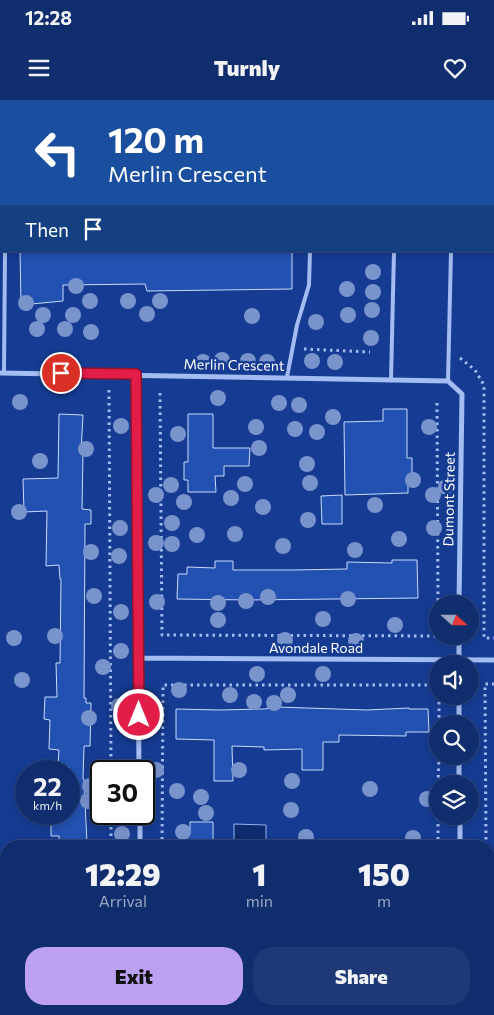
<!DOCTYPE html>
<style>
:root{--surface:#102d6e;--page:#1e3976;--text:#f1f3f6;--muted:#9ca8c2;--line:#304981;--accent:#bca0f2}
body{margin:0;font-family:Commissioner,sans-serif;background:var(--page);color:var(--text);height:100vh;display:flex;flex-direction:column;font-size:19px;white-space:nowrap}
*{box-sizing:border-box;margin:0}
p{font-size:16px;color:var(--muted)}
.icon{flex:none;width:28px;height:28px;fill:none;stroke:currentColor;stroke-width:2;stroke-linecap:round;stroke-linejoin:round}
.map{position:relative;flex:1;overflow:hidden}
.side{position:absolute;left:0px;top:740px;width:495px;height:175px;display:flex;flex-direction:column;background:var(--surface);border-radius:20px 20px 0 0;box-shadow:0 2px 8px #0003,0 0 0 1px var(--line)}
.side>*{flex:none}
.hud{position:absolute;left:0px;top:0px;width:495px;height:152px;box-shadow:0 2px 8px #0003,0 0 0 1px var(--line);background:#1a4fa0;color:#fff;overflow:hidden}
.needle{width:32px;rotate:111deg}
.buttons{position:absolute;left:429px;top:495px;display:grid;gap:10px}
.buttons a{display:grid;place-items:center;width:50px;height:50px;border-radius:50%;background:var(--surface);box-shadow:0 2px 8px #0003,0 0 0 1px var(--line);font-size:25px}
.speed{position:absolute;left:15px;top:660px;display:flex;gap:10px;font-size:25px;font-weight:700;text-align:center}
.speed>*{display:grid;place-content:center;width:65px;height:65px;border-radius:50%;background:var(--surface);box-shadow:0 2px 8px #0003,0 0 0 1px var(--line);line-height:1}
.speed small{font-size:12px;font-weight:400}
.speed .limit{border:2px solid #111;border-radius:8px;background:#fff;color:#111}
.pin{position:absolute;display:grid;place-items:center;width:42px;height:42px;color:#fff;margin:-21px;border:2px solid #fff;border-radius:50%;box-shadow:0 1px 5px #0007}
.me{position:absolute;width:55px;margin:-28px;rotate:0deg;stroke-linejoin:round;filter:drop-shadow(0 0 4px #0008)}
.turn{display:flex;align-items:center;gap:18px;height:105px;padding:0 25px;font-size:22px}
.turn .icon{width:65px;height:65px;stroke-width:2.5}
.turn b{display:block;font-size:35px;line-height:42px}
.then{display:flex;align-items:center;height:48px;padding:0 25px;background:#0003;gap:10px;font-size:19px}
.eta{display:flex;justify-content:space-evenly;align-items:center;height:85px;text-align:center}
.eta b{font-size:30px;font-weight:800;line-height:35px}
.primary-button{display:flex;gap:10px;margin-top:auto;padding:10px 25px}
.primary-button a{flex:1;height:58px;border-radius:20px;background:var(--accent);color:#111;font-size:20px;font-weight:800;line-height:58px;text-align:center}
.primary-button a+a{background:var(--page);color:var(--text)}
.status{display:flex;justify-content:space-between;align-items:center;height:35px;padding:0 25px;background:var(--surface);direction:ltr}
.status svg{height:14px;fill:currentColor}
header{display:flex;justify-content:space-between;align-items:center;height:65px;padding:0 25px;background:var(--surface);font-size:22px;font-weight:800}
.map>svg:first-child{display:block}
.water{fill:#0d2b6f;stroke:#95b5f4}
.building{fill:#2351b1;stroke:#cadafc}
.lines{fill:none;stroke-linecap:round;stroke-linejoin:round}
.path{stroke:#a3bcf1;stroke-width:3;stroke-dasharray:2.5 4;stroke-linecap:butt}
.lane{stroke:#a3bcf1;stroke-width:4}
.street{stroke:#a3bcf1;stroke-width:5}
.tree{fill:#7993cc}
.route-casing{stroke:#92132f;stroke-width:12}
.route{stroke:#e11d48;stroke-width:9}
.labels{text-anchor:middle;stroke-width:5;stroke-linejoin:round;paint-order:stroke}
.street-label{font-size:14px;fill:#fff;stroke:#153c92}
</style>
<div class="status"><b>12:28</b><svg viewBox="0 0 49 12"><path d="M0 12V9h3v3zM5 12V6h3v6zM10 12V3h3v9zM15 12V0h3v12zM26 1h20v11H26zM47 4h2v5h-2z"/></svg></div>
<header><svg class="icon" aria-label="menu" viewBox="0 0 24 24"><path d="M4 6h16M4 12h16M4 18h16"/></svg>Turnly<svg class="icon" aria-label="heart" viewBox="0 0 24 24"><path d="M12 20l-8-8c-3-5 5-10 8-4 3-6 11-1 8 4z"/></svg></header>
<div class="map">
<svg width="494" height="915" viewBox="0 0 494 915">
<rect width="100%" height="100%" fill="#153c92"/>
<path class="water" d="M 234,724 L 266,725 L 266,741 L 234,740 Z"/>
<path class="building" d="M 20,151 L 292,151 L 292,189 L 147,191 L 145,184 L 63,185 L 63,201 L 21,205 Z
M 383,309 L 407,309 L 407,358 L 412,358 L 412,378 L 408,378 L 408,393 L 345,395 L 344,322 L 383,321 Z
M 59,314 L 83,315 L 81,352 L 83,352 L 82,409 L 91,410 L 91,424 L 85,424 L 84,598 L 86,598 L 86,603 L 91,603 L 90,646 L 84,646 L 83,679 L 84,679 L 87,744 L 82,743 L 82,746 L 59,746 L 59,736 L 51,736 L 51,720 L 58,720 L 58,714 L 69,714 L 69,667 L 58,666 L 59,650 L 49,649 L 50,620 L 44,619 L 45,597 L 57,597 L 56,563 L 60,563 L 61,479 L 60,479 L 59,465 L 46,466 L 47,411 L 24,412 L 23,379 L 58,378 Z
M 188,314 L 213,314 L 213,348 L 250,348 L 249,366 L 224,366 L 224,376 L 215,376 L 216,392 L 188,392 L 188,380 L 184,380 L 184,362 L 188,362 Z
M 342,395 L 342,424 L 322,424 L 321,396 Z
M 392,460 L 417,460 L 418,498 L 249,500 L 177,499 L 178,474 L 187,474 L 187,467 L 215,468 L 215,461 L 233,461 L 233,470 L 294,470 L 347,469 L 347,462 L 392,463 Z
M 277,607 L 367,610 L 409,608 L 409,609 L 428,609 L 429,632 L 406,632 L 406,636 L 339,635 L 339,642 L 323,642 L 323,670 L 302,670 L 302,649 L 264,650 L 264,647 L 232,646 L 233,681 L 214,681 L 214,640 L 176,639 L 176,609 L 219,610 L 264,609 Z
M 190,722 L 213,722 L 213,746 L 184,746 L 184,731 L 190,731 Z"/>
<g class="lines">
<path class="path" d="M 327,1 L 327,0
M 304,249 L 370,252
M 460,258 L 475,270 L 484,285 L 484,538 L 494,538
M 109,290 L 111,671
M 160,293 L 162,535 L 438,536
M 437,303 L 438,504
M 439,624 L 439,596
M 438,684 L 439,656
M 111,714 L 111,746
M 162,746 L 163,585 L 438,585
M 438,746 L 438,716
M 486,746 L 485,584 L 494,584
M 489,857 L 494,857
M 112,909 L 112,915
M 487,909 L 487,915
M 162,915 L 162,909
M 438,915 L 438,909"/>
<path class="lane" d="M 258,0 L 258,1
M 9,1 L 9,0
M 4,273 L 5,151
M 287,277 L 297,225 L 309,185 L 310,151
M 391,280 L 394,151
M 448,281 L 451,151"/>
<path class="street" d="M 0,273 L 448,281 L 462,294 L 459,504
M 136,274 L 139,671
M 139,558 L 494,560
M 459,564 L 459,536
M 459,596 L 459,624
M 459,656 L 459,684
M 140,714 L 140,746
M 460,716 L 460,746
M 489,882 L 494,882
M 141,909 L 141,915
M 461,909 L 461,915"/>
</g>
<g class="tree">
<circle cx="373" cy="172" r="8"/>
<circle cx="76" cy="186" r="8"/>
<circle cx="347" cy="189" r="8"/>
<circle cx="373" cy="192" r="8"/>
<circle cx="90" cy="201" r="8"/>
<circle cx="128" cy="201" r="8"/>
<circle cx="160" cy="201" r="8"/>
<circle cx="26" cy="203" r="8"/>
<circle cx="372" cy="210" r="8"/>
<circle cx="147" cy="214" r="8"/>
<circle cx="43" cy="215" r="8"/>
<circle cx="73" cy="215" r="8"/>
<circle cx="348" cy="215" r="8"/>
<circle cx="252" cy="216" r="8"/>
<circle cx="316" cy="222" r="8"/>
<circle cx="37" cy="229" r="8"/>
<circle cx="65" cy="229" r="8"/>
<circle cx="91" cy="232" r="8"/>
<circle cx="371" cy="238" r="8"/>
<circle cx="222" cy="260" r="8"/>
<circle cx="248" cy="261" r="8"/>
<circle cx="312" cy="261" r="8"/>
<circle cx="203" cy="262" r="8"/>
<circle cx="267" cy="262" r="8"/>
<circle cx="335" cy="262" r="8"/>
<circle cx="218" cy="298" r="8"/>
<circle cx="20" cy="302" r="8"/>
<circle cx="279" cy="303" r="8"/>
<circle cx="299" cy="305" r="8"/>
<circle cx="333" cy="317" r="8"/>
<circle cx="121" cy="326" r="8"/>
<circle cx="256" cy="327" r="8"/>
<circle cx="429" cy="327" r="8"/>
<circle cx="295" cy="329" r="8"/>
<circle cx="317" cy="332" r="8"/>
<circle cx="178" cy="334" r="8"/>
<circle cx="259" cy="348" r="8"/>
<circle cx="86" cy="349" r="8"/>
<circle cx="40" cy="361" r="8"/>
<circle cx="307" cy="364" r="8"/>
<circle cx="413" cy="380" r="8"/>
<circle cx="310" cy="383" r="8"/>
<circle cx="245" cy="384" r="8"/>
<circle cx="171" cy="385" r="8"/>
<circle cx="446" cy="387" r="8"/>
<circle cx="156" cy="395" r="8"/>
<circle cx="433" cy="395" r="8"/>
<circle cx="231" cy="398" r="8"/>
<circle cx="184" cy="402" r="8"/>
<circle cx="375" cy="405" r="8"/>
<circle cx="263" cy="407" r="8"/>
<circle cx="19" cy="412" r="8"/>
<circle cx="308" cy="420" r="8"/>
<circle cx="172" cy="423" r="8"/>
<circle cx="120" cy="428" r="8"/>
<circle cx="434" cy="428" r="8"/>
<circle cx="235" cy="434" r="8"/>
<circle cx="197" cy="435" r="8"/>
<circle cx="399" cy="439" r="8"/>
<circle cx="156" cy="443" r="8"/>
<circle cx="172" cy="444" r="8"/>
<circle cx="283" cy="446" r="8"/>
<circle cx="355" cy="450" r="8"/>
<circle cx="91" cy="452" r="8"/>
<circle cx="119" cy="456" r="8"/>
<circle cx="94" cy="496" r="8"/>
<circle cx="268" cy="497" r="8"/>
<circle cx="348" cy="499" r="8"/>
<circle cx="246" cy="501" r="8"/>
<circle cx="157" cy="502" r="8"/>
<circle cx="218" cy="503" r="8"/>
<circle cx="121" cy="512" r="8"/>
<circle cx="323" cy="519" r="8"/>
<circle cx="218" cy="520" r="8"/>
<circle cx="395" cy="525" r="8"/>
<circle cx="55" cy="536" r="8"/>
<circle cx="14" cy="538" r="8"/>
<circle cx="285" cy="540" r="8"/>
<circle cx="356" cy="541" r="8"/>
<circle cx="121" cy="551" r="8"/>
<circle cx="103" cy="567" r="8"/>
<circle cx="257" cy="574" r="8"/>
<circle cx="323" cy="574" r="8"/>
<circle cx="22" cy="580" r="8"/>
<circle cx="179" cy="590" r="8"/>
<circle cx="230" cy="595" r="8"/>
<circle cx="288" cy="595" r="8"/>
<circle cx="254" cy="602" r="8"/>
<circle cx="274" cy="603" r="8"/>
<circle cx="119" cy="606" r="8"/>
<circle cx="89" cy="618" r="8"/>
<circle cx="156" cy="670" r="8"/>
<circle cx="239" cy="670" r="8"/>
<circle cx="292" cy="681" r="8"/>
<circle cx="90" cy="686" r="8"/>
<circle cx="370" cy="689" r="8"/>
<circle cx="177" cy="691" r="8"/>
<circle cx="201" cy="697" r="8"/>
<circle cx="427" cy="699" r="8"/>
<circle cx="88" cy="701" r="8"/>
<circle cx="291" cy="710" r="8"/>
<circle cx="206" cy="713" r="8"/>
<circle cx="183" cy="732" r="8"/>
<circle cx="122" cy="734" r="8"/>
<circle cx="306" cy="737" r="8"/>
<circle cx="413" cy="738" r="8"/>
</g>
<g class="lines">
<g class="route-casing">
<path id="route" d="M 61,273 L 136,274 L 139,615"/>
</g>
<use href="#route" class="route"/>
</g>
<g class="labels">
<g class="street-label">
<text transform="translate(234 265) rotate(1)" y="5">Merlin Crescent</text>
<text transform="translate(449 399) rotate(-89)" y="5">Dumont Street</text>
<text x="316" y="553">Avondale Road</text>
</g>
</g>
</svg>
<div class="buttons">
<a><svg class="needle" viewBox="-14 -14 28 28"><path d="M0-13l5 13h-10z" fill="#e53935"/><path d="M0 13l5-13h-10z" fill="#9ca8c2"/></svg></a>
<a><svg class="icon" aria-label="sound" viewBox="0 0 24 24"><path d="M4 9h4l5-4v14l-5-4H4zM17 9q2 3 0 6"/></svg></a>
<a><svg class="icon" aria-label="search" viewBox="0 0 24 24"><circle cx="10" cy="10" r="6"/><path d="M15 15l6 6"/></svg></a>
<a><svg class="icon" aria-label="layers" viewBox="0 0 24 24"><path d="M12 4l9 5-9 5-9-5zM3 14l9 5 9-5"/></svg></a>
</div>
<div class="speed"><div>22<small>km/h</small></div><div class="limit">30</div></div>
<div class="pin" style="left:61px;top:273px;background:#d93025"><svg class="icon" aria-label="arrive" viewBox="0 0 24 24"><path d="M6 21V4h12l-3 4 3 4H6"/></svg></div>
<svg class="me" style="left:139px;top:615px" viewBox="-20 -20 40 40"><circle r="17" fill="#e11d48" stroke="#fff" stroke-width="3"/><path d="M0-11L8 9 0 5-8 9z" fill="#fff"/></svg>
<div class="hud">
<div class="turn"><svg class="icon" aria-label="left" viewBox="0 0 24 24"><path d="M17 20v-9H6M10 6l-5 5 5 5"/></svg><div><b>120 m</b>Merlin Crescent</div></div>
<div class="then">Then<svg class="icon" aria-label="arrive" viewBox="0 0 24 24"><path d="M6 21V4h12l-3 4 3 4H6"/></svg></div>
</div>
<section class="side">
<div class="eta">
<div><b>12:29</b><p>Arrival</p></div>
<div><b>1</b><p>min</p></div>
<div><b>150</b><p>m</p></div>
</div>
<div class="primary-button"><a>Exit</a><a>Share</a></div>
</section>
</div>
